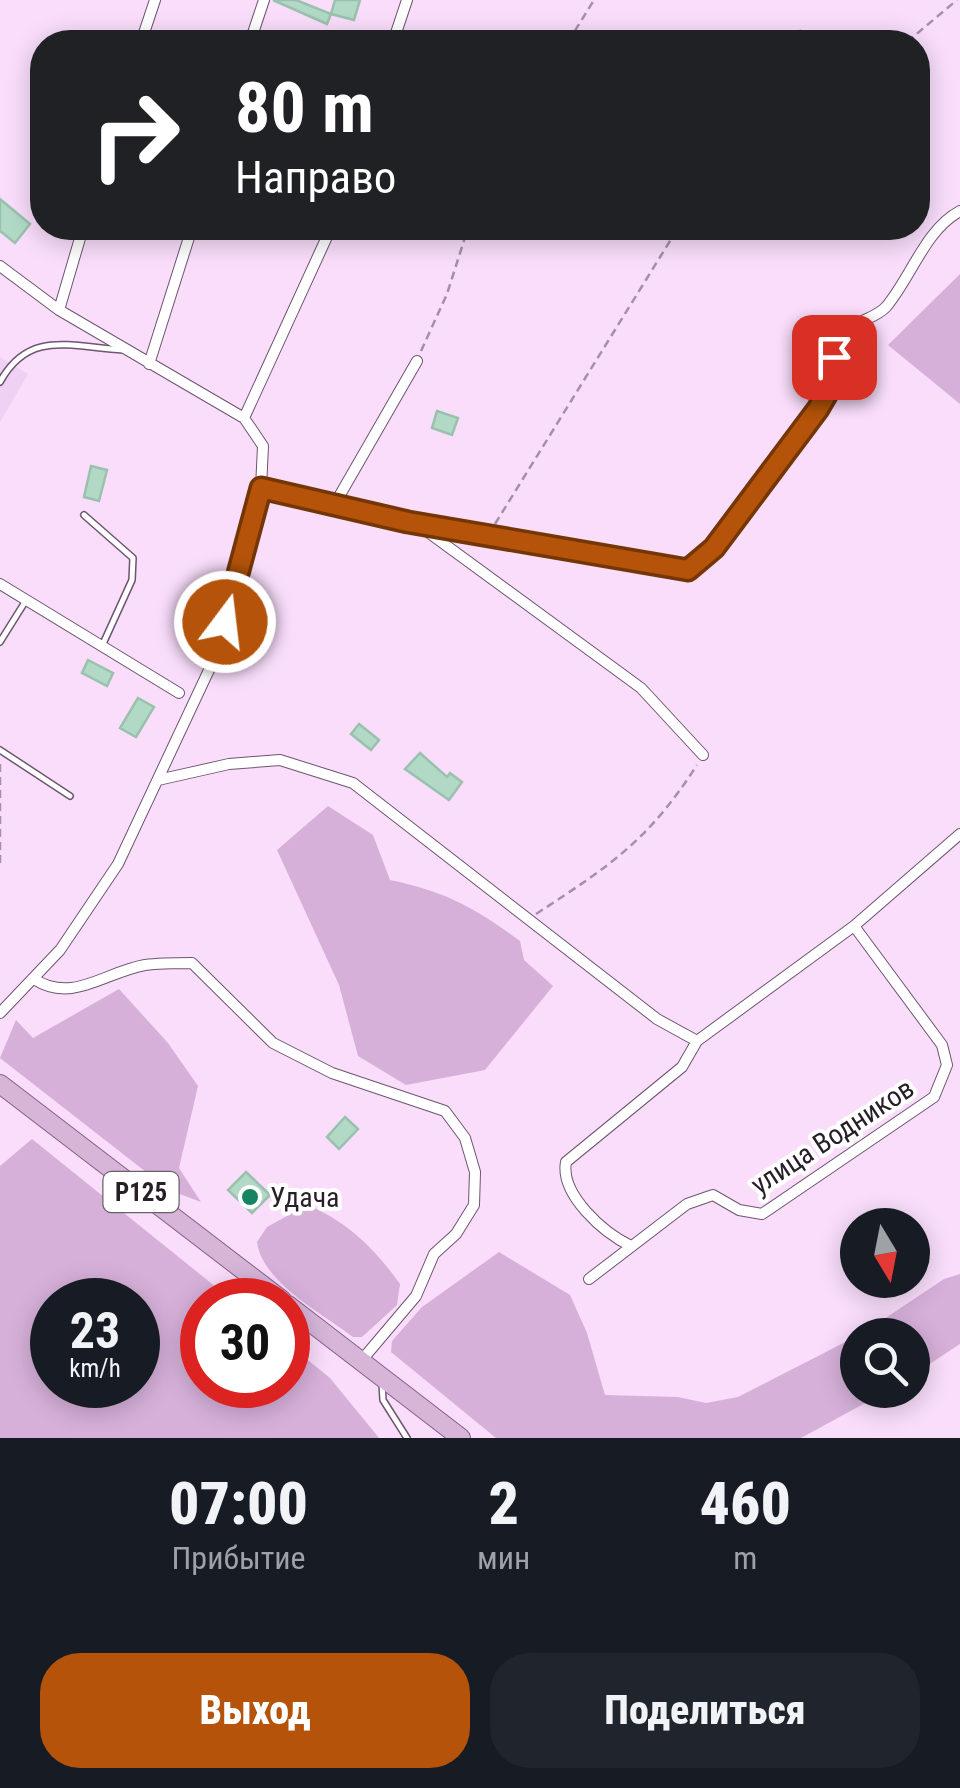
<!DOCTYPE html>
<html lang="ru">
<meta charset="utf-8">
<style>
:root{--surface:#171b24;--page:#20242c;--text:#f1f3f6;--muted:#9ea1a6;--accent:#b45309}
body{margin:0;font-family:"Roboto Condensed",sans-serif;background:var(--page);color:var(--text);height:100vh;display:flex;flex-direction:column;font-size:38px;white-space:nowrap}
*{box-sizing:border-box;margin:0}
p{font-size:32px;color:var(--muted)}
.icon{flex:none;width:55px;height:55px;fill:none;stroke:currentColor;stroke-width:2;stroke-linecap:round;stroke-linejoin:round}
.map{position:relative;height:1438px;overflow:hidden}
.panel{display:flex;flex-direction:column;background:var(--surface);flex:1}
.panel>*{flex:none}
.guide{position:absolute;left:30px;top:30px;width:900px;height:210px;border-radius:40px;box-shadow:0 5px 25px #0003;background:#202124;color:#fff;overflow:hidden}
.needle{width:65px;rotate:170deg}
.tools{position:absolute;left:840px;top:1208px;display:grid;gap:20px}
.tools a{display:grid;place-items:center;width:90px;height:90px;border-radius:50%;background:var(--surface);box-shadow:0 5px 25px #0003;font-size:50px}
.speed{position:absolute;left:30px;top:1278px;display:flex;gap:20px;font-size:50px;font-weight:700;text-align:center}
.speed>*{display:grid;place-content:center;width:130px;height:130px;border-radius:50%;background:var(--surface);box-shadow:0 5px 25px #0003;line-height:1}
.speed small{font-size:25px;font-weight:400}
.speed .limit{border:15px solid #d22;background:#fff;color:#111}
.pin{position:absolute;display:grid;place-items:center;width:85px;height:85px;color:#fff;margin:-42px;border-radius:20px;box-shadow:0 5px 15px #0006}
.me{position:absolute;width:110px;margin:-55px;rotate:15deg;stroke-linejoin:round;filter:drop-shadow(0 0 8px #0008)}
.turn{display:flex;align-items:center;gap:35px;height:210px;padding:0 40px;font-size:45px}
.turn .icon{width:130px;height:130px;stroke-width:2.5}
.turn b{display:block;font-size:70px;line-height:85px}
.eta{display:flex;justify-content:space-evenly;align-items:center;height:170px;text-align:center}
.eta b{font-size:60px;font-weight:800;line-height:70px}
.cta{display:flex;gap:20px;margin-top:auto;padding:20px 40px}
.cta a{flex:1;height:115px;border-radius:40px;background:var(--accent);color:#fff;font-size:40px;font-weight:800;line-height:115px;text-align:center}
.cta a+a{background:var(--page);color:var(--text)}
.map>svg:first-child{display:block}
.built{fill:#f0d0f3}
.green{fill:#d6b0d9;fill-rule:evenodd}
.building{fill:#b1d9c6;stroke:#9ac1ae;stroke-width:2.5}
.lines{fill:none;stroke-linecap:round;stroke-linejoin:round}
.lane-casing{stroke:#6d566f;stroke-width:8}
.street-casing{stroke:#6d566f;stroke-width:12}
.primary-casing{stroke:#87608a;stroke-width:20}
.path{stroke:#a590a6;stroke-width:2.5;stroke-dasharray:8 5;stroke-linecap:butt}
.lane{stroke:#fff;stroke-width:5}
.street{stroke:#fff;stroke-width:10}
.primary{stroke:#d6b5d9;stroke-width:18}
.route-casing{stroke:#753606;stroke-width:25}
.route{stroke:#b45309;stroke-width:18}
.poi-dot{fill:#178360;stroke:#fff;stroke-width:4}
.labels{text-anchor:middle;stroke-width:8;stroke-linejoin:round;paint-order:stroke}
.shield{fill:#fff;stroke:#686268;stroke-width:2.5}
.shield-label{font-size:25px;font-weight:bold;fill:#271e28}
.street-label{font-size:28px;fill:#271e28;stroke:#fff}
.poi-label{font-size:28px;fill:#271e28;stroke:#fff;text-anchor:start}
</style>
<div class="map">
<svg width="960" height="1438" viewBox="0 0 960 1438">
<rect width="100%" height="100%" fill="#f9ddfb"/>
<path class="built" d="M 0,357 L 28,374 L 0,422 Z"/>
<path class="green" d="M 960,274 L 960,404 L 888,345 Z
M 328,806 L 373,835 L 390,880 C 446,892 474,907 520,941 L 524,960 L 553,986 L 485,1070 L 406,1085 L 358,1056 L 339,985 L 277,850 Z
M 119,989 L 168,1043 L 198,1086 L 179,1168 L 201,1202 L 169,1190 L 0,1058 L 16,1020 L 33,1038 Z
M 32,1139 L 232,1300 L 202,1300 L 202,1385 L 288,1385 L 288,1344 L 330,1378 L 379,1438 L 0,1438 L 0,1166 ZM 52,1300 L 138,1300 L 138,1385 L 52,1385 Z
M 307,1205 C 346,1220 377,1251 400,1284 L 397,1305 L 362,1337 L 353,1337 C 323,1314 262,1282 257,1242 L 267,1227 Z
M 499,1252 L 570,1295 L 587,1333 L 605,1395 L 678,1397 L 706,1403 L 738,1397 L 857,1336 L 858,1390 L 889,1390 L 801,1438 L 496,1438 L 391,1352 L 392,1341 L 422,1307 Z
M 960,1274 L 960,1344 L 913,1375 L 912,1335 L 860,1335 L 944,1279 Z"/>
<path class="building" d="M 273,0 L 296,0 L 331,14 L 327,24 Z
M 335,0 L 360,0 L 354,20 L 331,14 Z
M 0,199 L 30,224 L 15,243 L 0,231 Z
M 437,411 L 458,418 L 452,435 L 432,428 Z
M 91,466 L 107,470 L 99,501 L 84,497 Z
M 88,660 L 113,673 L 107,686 L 82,673 Z
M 138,698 L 154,707 L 136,737 L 120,728 Z
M 359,724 L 379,740 L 371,750 L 351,734 Z
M 420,753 L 447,777 L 450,773 L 462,782 L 449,800 L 405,769 Z
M 345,1117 L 358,1129 L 339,1149 L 327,1137 Z
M 246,1172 L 270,1195 L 252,1213 L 228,1190 Z"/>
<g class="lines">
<g class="lane-casing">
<path id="lane" d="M 0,382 C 29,329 71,347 123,350
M 84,515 L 133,558 L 132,580 L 102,646
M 0,642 L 25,602
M 0,750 L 70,796
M 382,1383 L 383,1400 L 407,1438"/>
</g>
<g class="street-casing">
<path id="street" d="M 141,42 L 155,0
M 250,42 L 264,0
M 393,42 L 407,0
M 0,266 L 59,310 L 244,418 L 263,446 L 261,488 L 216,655 L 118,864 L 60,950 L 0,1013
M 59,310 L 83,228
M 149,364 L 192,228
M 244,418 L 331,228
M 261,488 L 408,522 L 688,570 L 714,548 L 818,409 C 832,386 829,360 843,337 C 854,319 874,320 886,307 C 912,276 925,230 960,211
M 333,507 L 417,361
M 421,527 L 641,688 L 703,755
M 0,584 L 179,693
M 158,780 L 229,764 L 280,760 L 353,783 L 657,1019 L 697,1041
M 34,979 C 72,1004 105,972 145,965 C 160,963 176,963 192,963 L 273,1043 L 332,1073 L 445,1111 L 465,1138 L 475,1172 L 474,1205 L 456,1234 L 434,1254 L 416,1296 L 361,1361
M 631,1246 C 604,1233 560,1195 566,1162 L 682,1067 L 697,1041 L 854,926 L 960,834
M 589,1279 L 687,1204 L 713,1195 L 739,1210 L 762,1214 L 934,1097 L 947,1065 L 942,1045 L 854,926"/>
</g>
<g class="primary-casing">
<path id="primary" d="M 0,1084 L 282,1300
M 288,1305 L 461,1438"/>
</g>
<path class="path" d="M 568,42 L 594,0
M 793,42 L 801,30
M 907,42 L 957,0
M 421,351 L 447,294 L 468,228
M 495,524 L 678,228
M 0,863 L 0,759
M 536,914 C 611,865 648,841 697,765"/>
<use href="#lane" class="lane"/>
<use href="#street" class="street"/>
<use href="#primary" class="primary"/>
</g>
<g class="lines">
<g class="route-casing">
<path id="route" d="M 225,622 L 261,488 L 408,522 L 688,570 L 714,548 L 818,409 L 829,390 L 834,357"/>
</g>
<use href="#route" class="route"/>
</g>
<circle class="poi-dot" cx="250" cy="1197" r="10"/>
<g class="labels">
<rect class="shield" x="103.5" y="1172" width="75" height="40" rx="8"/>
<g class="shield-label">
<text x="141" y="1201">Р125</text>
</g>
<g class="street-label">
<text transform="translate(832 1136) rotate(-33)" y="10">улица Водников</text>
</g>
<g class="poi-label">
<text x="270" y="1207">Удача</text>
</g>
</g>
</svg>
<div class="tools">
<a><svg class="needle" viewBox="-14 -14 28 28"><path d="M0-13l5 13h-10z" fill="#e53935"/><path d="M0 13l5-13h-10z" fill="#9ea1a6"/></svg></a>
<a><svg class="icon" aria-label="search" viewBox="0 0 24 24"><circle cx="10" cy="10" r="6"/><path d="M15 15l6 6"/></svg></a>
</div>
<div class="speed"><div>23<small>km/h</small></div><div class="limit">30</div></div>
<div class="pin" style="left:834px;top:357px;background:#d93025"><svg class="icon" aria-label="arrive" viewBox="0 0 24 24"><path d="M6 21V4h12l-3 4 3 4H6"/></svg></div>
<svg class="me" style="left:225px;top:622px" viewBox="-20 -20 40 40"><circle r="17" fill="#b45309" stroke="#fff" stroke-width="3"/><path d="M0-11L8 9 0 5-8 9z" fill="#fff"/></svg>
<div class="guide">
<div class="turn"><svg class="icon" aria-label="right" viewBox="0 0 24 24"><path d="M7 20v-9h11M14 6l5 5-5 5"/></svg><div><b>80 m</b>Направо</div></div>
</div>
</div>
<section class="panel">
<div class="eta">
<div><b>07:00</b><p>Прибытие</p></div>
<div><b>2</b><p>мин</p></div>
<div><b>460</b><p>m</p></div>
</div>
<div class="cta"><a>Выход</a><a>Поделиться</a></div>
</section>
